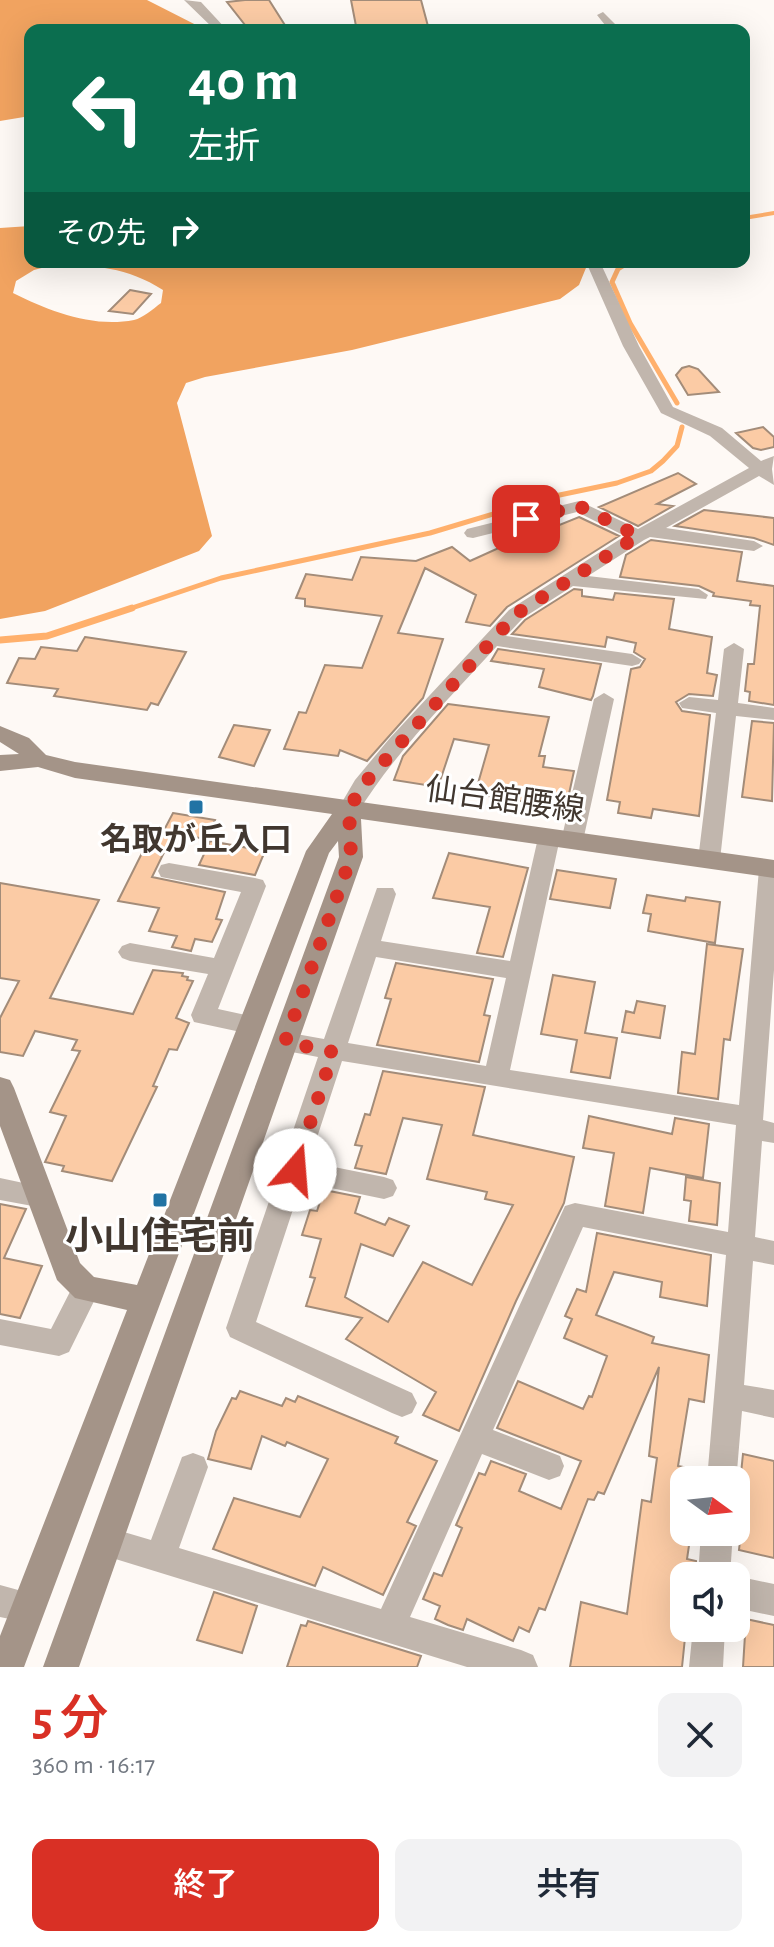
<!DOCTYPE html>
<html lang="ja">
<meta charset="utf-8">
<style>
:root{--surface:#fff;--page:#f2f2f3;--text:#1f2937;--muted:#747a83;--accent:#d93025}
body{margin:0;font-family:"Alegreya Sans","Noto Sans JP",sans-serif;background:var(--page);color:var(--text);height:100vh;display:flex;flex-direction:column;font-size:30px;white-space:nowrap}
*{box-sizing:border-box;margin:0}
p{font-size:26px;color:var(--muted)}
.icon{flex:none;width:44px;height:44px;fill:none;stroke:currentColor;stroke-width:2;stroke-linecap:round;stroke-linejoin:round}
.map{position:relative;height:1667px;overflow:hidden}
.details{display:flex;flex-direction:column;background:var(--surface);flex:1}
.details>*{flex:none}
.guide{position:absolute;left:24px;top:24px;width:726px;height:244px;border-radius:16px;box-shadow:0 8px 32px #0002;background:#0b6e4f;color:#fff;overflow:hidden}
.needle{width:52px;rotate:105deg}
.buttons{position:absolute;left:670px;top:1466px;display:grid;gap:16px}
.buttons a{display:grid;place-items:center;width:80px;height:80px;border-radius:16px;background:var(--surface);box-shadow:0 8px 32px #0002;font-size:40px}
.pin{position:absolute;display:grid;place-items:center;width:68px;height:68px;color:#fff;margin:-34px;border-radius:16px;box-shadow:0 4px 12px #0006}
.me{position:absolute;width:88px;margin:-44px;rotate:18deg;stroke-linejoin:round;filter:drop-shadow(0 0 6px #0008)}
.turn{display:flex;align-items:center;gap:28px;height:168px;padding:0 32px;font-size:36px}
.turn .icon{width:104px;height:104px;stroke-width:2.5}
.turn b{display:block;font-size:56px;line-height:68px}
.then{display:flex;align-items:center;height:76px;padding:0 32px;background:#0003;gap:16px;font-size:30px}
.round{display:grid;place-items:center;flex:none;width:84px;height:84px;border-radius:16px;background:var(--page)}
.head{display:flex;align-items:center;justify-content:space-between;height:136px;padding:0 32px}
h1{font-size:48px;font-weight:600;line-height:60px;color:var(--accent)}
.action{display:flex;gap:16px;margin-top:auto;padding:16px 32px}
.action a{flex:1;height:92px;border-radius:16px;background:var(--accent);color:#fff;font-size:32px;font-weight:600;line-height:92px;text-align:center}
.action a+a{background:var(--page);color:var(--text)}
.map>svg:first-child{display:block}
.forest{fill:#f1a360;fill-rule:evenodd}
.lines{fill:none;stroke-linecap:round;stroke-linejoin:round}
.stream-far2{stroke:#ffb06c;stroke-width:4}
.stream-far1{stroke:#ffb06c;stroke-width:5}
.stream{stroke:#ffb06c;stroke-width:7}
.building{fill:#fbcba5;stroke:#a38c79;stroke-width:2}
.street{fill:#c1b6ad;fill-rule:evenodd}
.secondary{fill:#a49488;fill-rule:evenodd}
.route{stroke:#d93025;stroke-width:14;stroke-dasharray:0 25.2}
.poi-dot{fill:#2173a4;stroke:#fff;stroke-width:3}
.labels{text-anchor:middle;stroke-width:6;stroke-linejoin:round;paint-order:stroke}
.street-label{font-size:32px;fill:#41372f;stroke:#fff}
.poi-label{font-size:32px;font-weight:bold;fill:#41372f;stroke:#fff}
.near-poi-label{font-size:38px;font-weight:bold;fill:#41372f;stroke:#fff}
</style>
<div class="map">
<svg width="774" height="1667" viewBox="0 0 774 1667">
<rect width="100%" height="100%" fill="#fef9f5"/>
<path class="forest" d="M 0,0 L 147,0 L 206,30 L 30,30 L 30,116 L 0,121 Z
M 30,226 L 30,262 L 588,263 L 579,285 L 560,299 L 352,350 L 205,377 L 186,383 L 177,403 L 212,536 L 199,551 L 45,611 L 0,619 L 0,228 ZM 53,265 C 95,265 127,267 163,290 L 161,303 C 153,309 143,318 134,320 C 92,328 49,311 13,293 L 16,281 L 34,270 Z"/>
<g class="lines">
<path class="stream-far2" d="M 744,218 L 774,213"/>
<path class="stream-far1" d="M 629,262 L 618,269 L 612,282 L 630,323 L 677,403
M 126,610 L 221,578 L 430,533 L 550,497 L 617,483 L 651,471 L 663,461 L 677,446 L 682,427"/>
<path class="stream" d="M 0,640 L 47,636 L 132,608"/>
</g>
<path class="building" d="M 245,0 L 269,0 L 288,30 L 249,30 L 227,2 Z
M 351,0 L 421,0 L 429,30 L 368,30 L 367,26 L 356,26 Z
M 130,290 L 151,294 L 133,314 L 109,311 Z
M 689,366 L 698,369 L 719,392 L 688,395 L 676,375 L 682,368 Z
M 763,427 L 774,437 L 774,447 L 761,450 L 753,448 L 736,433 Z
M 678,473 L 696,484 L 657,504 L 673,506 L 638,526 L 599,507 Z
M 704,510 L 774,518 L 774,545 L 754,538 L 675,526 Z
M 579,517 L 619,536 L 507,607 L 490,626 L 466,622 L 476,595 L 425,568 L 398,633 L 443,639 L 423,698 L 367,761 L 340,750 L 338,756 L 284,749 L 299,712 L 306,713 L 325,665 L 362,668 L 382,616 L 305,606 L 305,599 L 296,598 L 306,574 L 352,580 L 361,557 L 416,561 L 452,547 L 470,561 L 541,529 L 552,528 Z
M 651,540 L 742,552 L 737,581 L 774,586 L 774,705 L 749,701 L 750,692 L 745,691 L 748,664 L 754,664 L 760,606 L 750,605 L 751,601 L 713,596 L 714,593 L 699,586 L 620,577 L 626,555 Z
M 574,589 L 582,590 L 582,596 L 613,600 L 615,593 L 674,599 L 669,629 L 712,637 L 707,673 L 717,675 L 713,696 L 689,694 L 676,702 L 682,711 L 710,715 L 699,816 L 653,809 L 651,818 L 618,813 L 620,802 L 607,800 L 631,669 L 640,667 L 645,659 L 634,652 L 636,643 L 607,637 L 605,647 L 512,634 L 525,620 Z
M 85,637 L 186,652 L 158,705 L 151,703 L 147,710 L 54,696 L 58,689 L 7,683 L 19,658 L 35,659 L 41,647 L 77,651 Z
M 498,649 L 601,664 L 593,696 L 591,700 L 539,687 L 544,669 L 491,661 Z
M 448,704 L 549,717 L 539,756 L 545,756 L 543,767 L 574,771 L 565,812 L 526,806 L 527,802 L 475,794 L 489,745 L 454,739 L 438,787 L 394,780 L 403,756 Z
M 752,721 L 774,723 L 772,801 L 742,797 Z
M 234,725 L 270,730 L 254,766 L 219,757 Z
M 173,813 L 215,820 L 206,839 L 163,832 Z
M 152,833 L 172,836 L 152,877 L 225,892 L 216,919 L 222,920 L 212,942 L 195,939 L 191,951 L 172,947 L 177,936 L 149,931 L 159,908 L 118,901 Z
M 210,841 L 265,851 L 255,875 L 199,865 Z
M 449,853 L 528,868 L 503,957 L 477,953 L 490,907 L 433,898 Z
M 557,870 L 616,879 L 610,908 L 550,899 Z
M 0,883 L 99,900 L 50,998 L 133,1014 L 153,970 L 183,973 L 182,976 L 188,977 L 187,980 L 193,981 L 176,1018 L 189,1023 L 177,1050 L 169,1049 L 153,1086 L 157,1087 L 112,1181 L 62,1171 L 64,1166 L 45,1162 L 66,1116 L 50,1112 L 80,1051 L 72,1050 L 77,1040 L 35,1031 L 23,1056 L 0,1052 L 0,1018 L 19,981 L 0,978 Z
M 647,895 L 685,901 L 686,897 L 720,902 L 715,943 L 648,931 L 651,914 L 643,913 Z
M 707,944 L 743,949 L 730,1040 L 724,1039 L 718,1099 L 678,1093 L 682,1052 L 695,1054 Z
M 396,963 L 493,979 L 484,1015 L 490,1016 L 479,1062 L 377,1045 L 391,999 L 385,998 Z
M 553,975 L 595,982 L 585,1033 L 617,1038 L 610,1078 L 571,1072 L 577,1040 L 541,1034 Z
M 637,1001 L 665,1006 L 660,1038 L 622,1032 L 626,1011 L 634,1013 Z
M 383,1071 L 485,1087 L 473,1135 L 574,1157 L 564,1203 L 516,1301 L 459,1431 L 423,1415 L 436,1392 L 346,1339 L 362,1318 L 306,1306 L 315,1278 L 310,1277 L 321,1239 L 302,1235 L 310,1210 L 317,1211 L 324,1190 L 360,1197 L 355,1213 L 385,1225 L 389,1218 L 409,1226 L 393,1256 L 361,1244 L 345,1297 L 388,1322 L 423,1262 L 472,1285 L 513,1205 L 485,1199 L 487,1192 L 427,1179 L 442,1125 L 403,1118 L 386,1174 L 355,1168 L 362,1146 L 355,1145 L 365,1114 L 370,1115 Z
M 589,1116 L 672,1134 L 675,1118 L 709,1124 L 703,1178 L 650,1168 L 643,1213 L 605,1206 L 614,1153 L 583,1148 Z
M 686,1177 L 720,1183 L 717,1225 L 689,1221 L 691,1201 L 684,1200 Z
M 0,1204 L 26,1209 L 4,1258 L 42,1266 L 20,1318 L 0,1314 Z
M 597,1233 L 711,1255 L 707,1306 L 660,1297 L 662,1282 L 614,1272 L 596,1315 L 654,1337 L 652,1343 L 709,1355 L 704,1402 L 689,1399 L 678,1466 L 684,1467 L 684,1532 L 691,1532 L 687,1559 L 696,1561 L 695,1576 L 684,1576 L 684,1628 L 686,1628 L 682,1667 L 570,1667 L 581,1602 L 627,1614 L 642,1500 L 651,1502 L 657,1458 L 649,1456 L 659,1367 L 604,1494 L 598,1492 L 594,1500 L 588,1499 L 545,1610 L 539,1608 L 529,1632 L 519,1627 L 513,1641 L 467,1619 L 463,1630 L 448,1625 L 435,1619 L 440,1606 L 423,1599 L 434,1573 L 442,1576 L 462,1528 L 456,1525 L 479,1473 L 485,1475 L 491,1461 L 526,1474 L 519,1491 L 561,1509 L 581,1461 L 497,1428 L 518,1381 L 583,1409 L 589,1396 L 592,1397 L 607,1356 L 564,1338 L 572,1319 L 565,1316 L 577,1289 L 586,1292 Z
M 240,1391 L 282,1406 L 286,1398 L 295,1402 L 298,1396 L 398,1437 L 395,1443 L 437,1461 L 407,1522 L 416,1526 L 383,1595 L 323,1567 L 315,1586 L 213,1549 L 234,1498 L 300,1517 L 328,1459 L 287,1442 L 285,1446 L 262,1436 L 251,1469 L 208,1459 L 216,1431 L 232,1398 L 236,1399 Z
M 743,1454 L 774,1461 L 774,1558 L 739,1550 L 743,1514 L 736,1513 L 736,1492 L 739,1493 Z
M 214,1592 L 257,1606 L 242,1653 L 197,1640 Z
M 746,1619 L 774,1625 L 774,1667 L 743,1667 Z
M 308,1621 L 421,1656 L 417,1667 L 287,1667 L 301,1625 L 306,1626 Z"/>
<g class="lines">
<path class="street" d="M 184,0 L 201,2 L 227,30 L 215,30 Z
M 603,12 L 621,30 L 609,30 L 597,15 Z
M 586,262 L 600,262 L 639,346 L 673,407 L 722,428 L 761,461 L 774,456 L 772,469 L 774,485 L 759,476 L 666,528 L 754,541 L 763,546 L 754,551 L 650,537 L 644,540 L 588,576 L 699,589 L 708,595 L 706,599 L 573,586 L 523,618 L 506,636 L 632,654 L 642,660 L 639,664 L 632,666 L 497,646 C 448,700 395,752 357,814 L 341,814 L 338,809 L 355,780 L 390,738 L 509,610 L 625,536 L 577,512 L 473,538 L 467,537 L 464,533 L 467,529 L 579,501 L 638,529 L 749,468 L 710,436 L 661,413 L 623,346 Z
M 734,643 L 744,649 L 738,703 L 774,708 L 774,720 L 736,716 L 720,860 L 717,865 L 701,865 L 698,860 L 716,713 L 682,708 L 679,703 L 689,697 L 718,700 L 724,649 Z
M 604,693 L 614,699 L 583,841 L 580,846 L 564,846 L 561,841 L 594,699 Z
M 549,830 L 557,833 L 560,838 L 510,1070 L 739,1105 L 759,869 L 762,863 L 774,862 L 774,970 L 763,1120 L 774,1123 L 774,1143 L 762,1141 L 755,1237 L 774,1241 L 774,1265 L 753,1261 L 744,1385 L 774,1390 L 774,1418 L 742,1411 L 736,1483 L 736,1480 L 707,1480 L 726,1255 L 583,1227 L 493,1430 L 560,1456 L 564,1466 L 560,1476 L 549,1480 L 482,1454 L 410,1617 L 521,1650 L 533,1655 L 538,1667 L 467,1667 L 96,1553 L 91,1542 L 96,1531 L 107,1527 L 151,1540 L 182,1457 L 193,1453 L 204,1457 L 208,1467 L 179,1548 L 381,1609 L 565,1206 L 575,1203 L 728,1232 L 736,1125 L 342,1061 L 309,1162 L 384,1177 L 393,1180 L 397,1188 L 393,1196 L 384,1199 L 302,1182 L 256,1322 L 412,1393 L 417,1403 L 412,1413 L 402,1417 L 392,1413 L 230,1337 L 226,1328 L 318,1057 L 276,1049 L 273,1042 L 276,1035 L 285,1032 L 324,1039 L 377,888 L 393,888 L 396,894 L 381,941 L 510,961 L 538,838 L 541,833 ZM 376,957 L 506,978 L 486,1066 L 348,1043 Z
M 169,863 L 255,878 L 263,880 L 266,886 L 218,1009 L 259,1018 L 262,1025 L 259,1032 L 250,1034 L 194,1022 L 191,1015 L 208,974 L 130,961 L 122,958 L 118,952 L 122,946 L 130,943 L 214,958 L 241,892 L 161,877 L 158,871 L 161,865 Z
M 0,1178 L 47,1188 L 51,1196 L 47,1204 L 38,1207 L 0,1200 Z
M 86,1277 L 96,1280 L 100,1289 L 69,1352 L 59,1356 L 0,1345 L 0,1319 L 51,1329 L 76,1280 Z
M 701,1532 L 733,1532 L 730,1576 L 698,1576 Z
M 736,1576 L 774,1584 L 774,1616 L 736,1608 Z
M 0,1585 L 40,1596 L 45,1607 L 40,1618 L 29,1623 L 0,1617 Z
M 693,1628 L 725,1628 L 723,1667 L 689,1667 Z"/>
<path class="secondary" d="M 0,726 L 29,738 L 46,755 L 75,762 L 774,860 L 774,878 L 361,819 L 363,857 L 79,1667 L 43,1667 L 339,857 L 338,841 L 329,853 L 24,1667 L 0,1667 L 0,1636 L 127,1310 L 75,1298 L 57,1280 L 0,1126 L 0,1077 L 10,1080 L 14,1088 L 80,1263 L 94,1277 L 137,1285 L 306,851 L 332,814 L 75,778 L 38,767 L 0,771 L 0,755 L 19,754 L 0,742 Z"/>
</g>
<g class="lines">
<path class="route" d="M 295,1170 L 333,1052 L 285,1042 L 351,857 L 349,809 L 363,785 L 516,614 L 638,536 L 579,506 L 526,519"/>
</g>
<g class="poi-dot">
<rect x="188" y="799" width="16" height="16" rx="4"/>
<rect x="152" y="1192" width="16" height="16" rx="4"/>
</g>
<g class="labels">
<g class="street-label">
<text transform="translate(505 799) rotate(8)" y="11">仙台館腰線</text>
</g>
<g class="poi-label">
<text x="196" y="850">名取が丘入口</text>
</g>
<g class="near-poi-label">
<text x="160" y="1249">小山住宅前</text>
</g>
</g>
</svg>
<div class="buttons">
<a><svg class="needle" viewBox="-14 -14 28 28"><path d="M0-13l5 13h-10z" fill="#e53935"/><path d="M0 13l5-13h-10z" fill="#747a83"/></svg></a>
<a><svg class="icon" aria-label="sound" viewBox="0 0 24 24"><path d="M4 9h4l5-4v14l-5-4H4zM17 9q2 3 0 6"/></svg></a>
</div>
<div class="pin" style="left:526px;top:519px;background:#d93025"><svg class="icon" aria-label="arrive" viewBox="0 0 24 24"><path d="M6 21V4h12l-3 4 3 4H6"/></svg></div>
<svg class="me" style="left:295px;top:1170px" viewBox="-20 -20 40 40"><circle r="19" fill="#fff"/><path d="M0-13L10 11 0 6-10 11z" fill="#d93025"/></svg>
<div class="guide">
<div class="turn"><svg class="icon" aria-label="left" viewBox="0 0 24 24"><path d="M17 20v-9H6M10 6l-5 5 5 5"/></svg><div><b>40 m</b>左折</div></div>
<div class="then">その先<svg class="icon" aria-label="right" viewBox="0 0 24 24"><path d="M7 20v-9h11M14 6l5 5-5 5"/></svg></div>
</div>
</div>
<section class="details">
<div class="head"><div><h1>5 分</h1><p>360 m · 16:17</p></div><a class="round"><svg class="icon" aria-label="close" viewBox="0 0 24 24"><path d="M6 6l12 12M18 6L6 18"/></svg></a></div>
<div class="action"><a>終了</a><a>共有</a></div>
</section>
